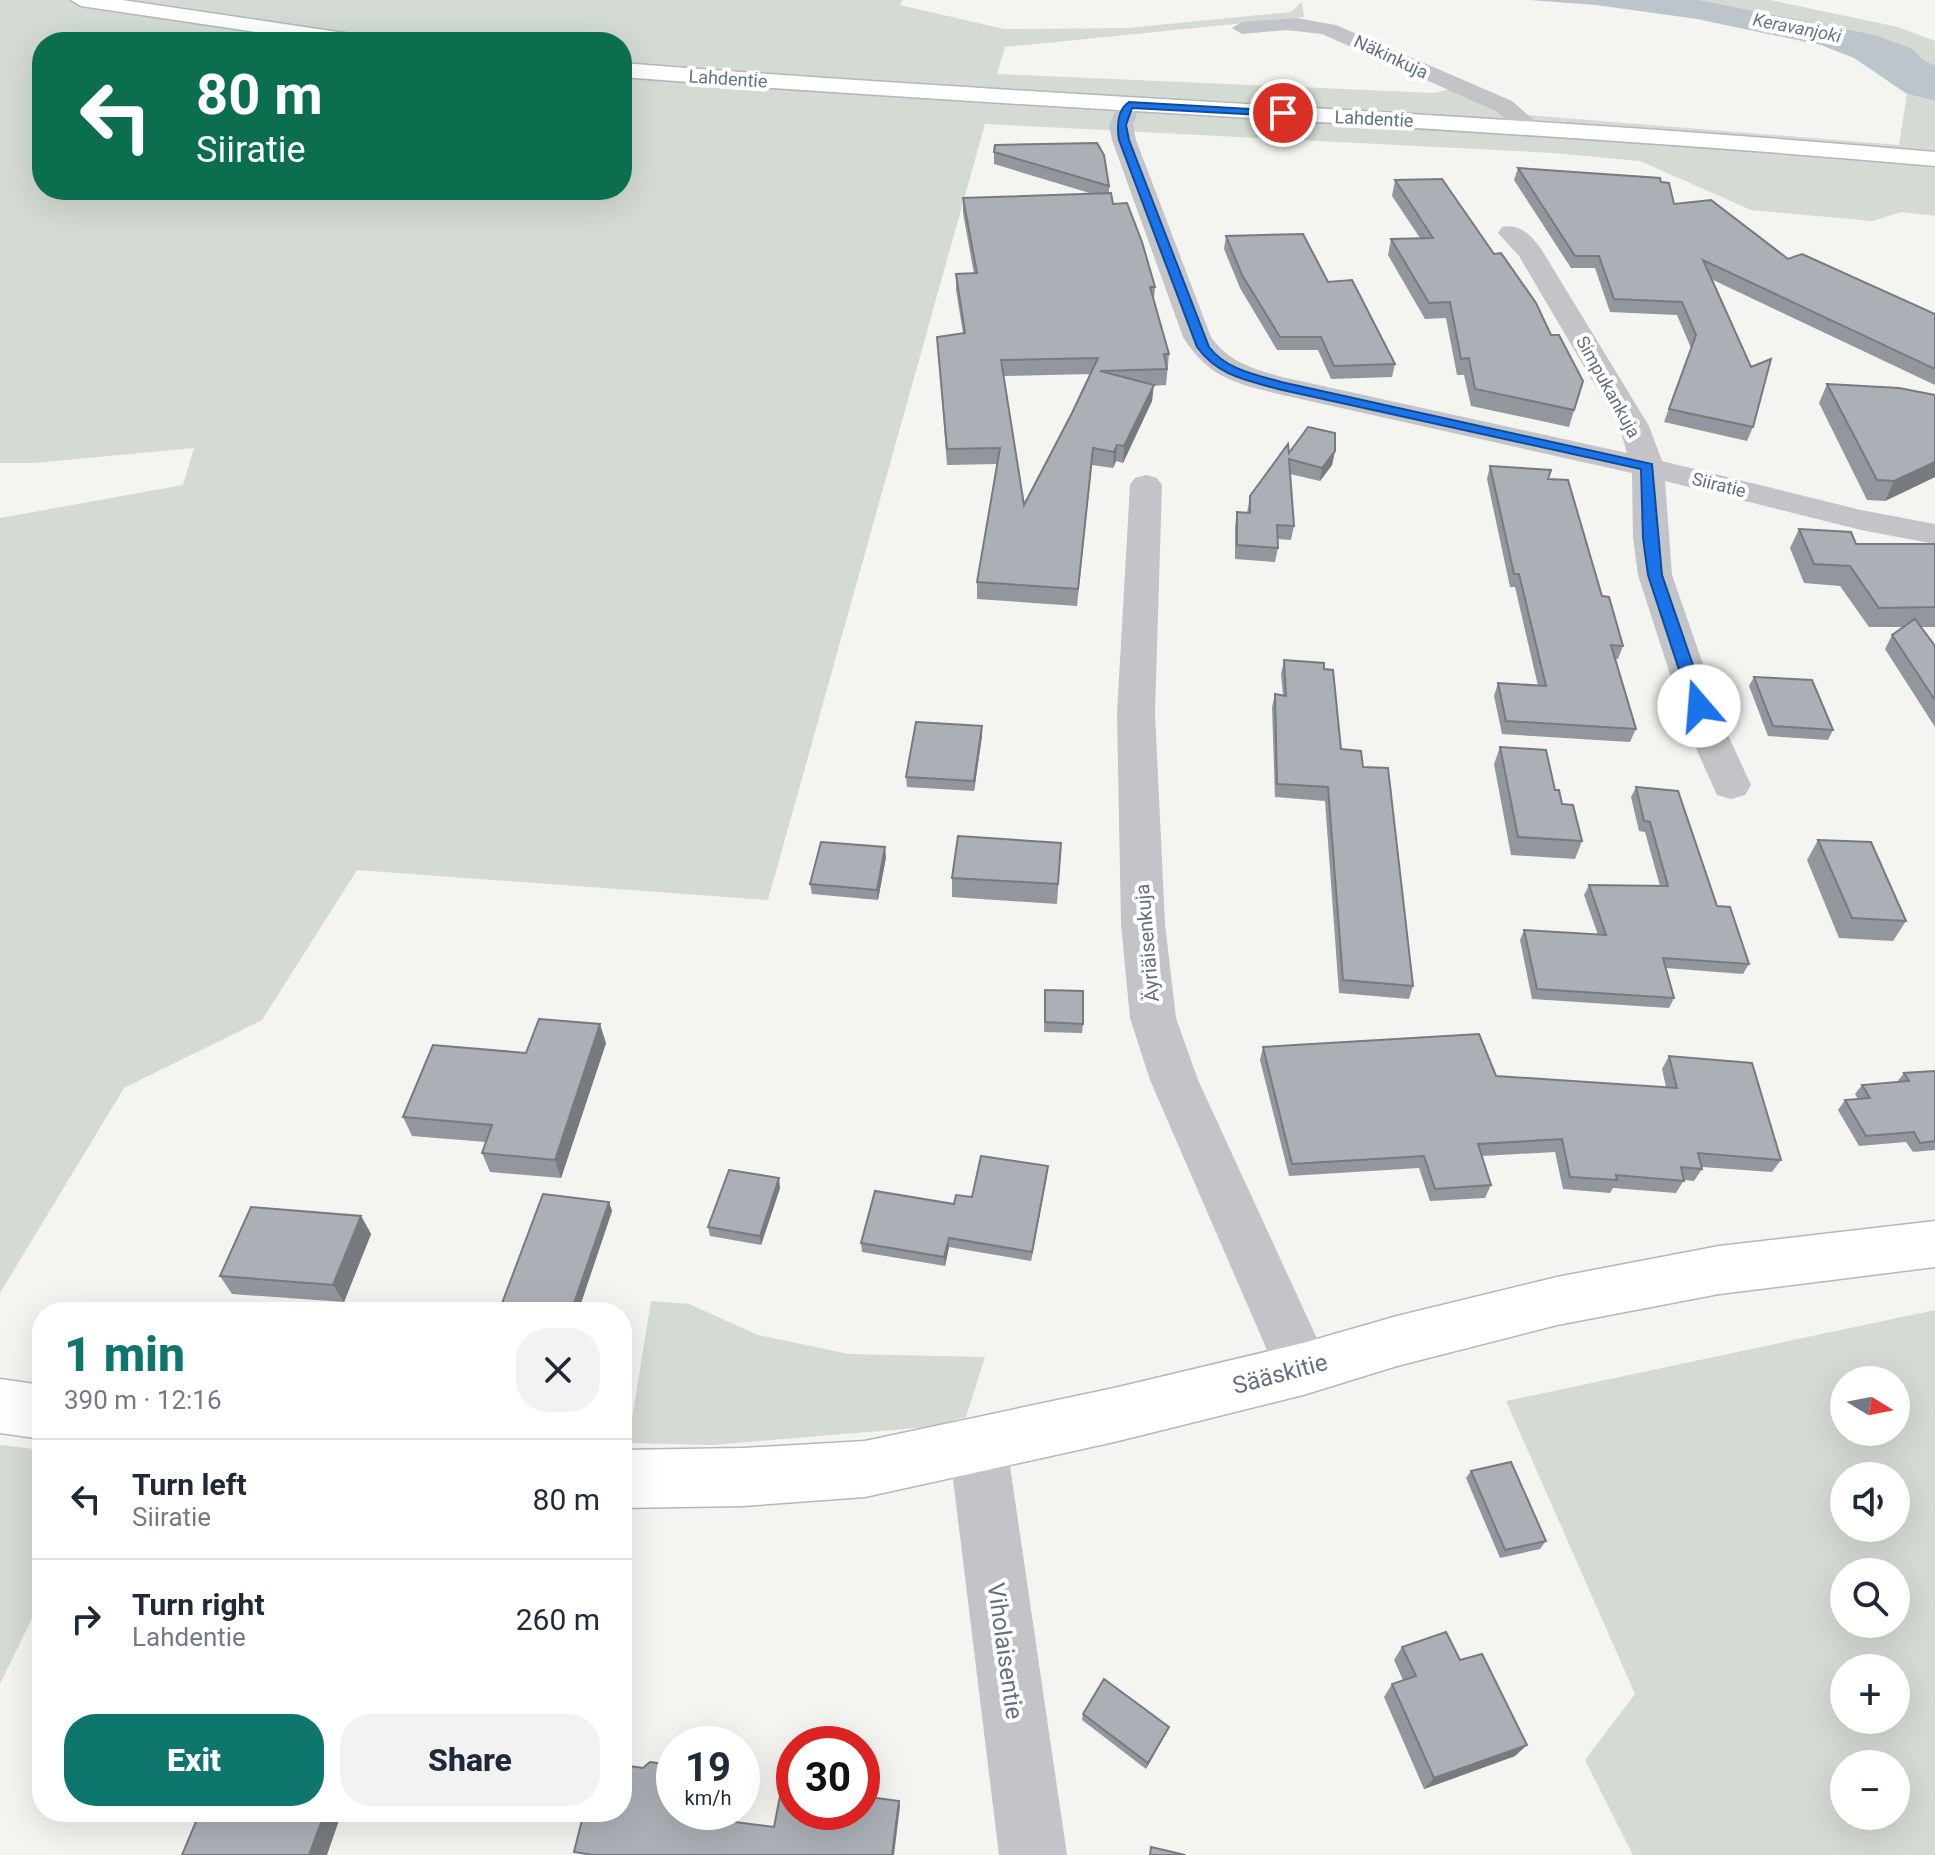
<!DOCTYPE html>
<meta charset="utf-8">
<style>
:root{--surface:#fff;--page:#f2f2f3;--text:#1f2937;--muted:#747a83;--line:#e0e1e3;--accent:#0f766e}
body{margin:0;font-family:Roboto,sans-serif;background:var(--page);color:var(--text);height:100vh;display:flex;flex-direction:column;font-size:30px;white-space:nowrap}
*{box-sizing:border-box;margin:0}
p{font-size:26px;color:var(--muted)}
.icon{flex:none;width:44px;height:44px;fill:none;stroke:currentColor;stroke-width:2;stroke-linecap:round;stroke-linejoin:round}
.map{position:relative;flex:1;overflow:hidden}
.panel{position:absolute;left:32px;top:1302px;width:600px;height:520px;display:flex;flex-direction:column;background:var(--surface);border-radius:32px;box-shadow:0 8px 32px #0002}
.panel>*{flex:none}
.top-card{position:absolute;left:32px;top:32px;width:600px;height:168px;border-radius:32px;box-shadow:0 8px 32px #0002;background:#0b6e4f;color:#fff;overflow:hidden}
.needle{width:52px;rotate:100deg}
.buttons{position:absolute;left:1830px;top:1366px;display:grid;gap:16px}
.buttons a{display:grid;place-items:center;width:80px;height:80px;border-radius:50%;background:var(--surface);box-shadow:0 8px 32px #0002;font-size:40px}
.speed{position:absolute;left:656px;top:1726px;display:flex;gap:16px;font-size:40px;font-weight:700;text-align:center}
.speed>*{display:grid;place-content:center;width:104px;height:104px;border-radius:50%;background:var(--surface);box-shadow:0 8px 32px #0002;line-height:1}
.speed small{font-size:20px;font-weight:400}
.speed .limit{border:12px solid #d22;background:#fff;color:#111}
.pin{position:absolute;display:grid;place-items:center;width:68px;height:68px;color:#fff;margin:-34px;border:4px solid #fff;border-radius:50%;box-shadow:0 2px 8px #0007}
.me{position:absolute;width:88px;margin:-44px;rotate:342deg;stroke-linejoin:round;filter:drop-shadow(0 0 6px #0008)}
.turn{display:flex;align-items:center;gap:28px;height:168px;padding:0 32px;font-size:36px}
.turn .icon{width:104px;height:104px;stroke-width:2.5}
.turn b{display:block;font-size:56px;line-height:68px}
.round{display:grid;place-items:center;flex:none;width:84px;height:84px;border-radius:32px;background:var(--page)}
.headline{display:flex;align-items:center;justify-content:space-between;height:136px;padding:0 32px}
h1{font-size:48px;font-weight:800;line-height:60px;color:var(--accent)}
.primary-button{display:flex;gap:16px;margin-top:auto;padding:16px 32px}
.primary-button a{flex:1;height:92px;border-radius:32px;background:var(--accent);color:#fff;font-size:32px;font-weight:800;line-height:92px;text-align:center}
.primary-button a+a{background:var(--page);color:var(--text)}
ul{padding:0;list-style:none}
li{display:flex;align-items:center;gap:24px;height:120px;padding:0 32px;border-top:2px solid var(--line)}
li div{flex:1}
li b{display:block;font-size:30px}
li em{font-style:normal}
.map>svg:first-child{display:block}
.green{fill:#d4dbd2;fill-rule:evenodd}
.water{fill:#bdc5cc}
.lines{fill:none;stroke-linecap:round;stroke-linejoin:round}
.secondary-casing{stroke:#b4b7bc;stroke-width:3}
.street{fill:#c2c4c8;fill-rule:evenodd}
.secondary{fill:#fff;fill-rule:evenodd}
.wall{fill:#92979d;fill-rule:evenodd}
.shaded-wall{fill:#777b7f}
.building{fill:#aab0b6;stroke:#777b7f;stroke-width:2;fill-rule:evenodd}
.route{fill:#1a73e8;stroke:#114b97;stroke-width:2}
.labels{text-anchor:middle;stroke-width:8;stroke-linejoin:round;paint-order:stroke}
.far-water-label{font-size:18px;font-style:italic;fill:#657885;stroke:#fff}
.far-street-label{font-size:18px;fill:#647081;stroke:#fff}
.street-label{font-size:20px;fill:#647081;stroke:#fff}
.near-street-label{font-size:24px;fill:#647081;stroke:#fff}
</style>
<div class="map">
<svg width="1935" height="1855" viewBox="0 0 1935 1855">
<rect width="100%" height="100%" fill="#f4f4f0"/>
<path class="green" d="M 0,0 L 903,0 L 900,5 L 1004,29 L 1128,28 L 1291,12 L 1302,2 L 1304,17 L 1005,47 L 997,74 L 1435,93 L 1456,87 L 1514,114 L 1899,145 L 1907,94 L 1935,101 L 1935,216 L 1901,212 L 1872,221 L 1751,210 L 1640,161 L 1554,153 L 985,124 L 768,900 L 357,870 L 262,1020 L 124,1088 L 0,1293 L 0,518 L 183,485 L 194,448 L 34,463 L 0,463 ZM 42,42 L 622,42 L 622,190 L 42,190 Z
M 1700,0 L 1770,0 L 1898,27 L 1935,41 L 1935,66 L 1922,59 L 1913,49 L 1874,35 Z
M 651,1301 L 689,1304 L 758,1335 L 849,1354 L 985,1357 L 966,1417 L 929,1427 L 712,1445 L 628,1443 Z
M 1935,1310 L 1935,1855 L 1633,1855 L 1585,1760 L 1635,1694 L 1506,1401 ZM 1844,1380 L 1896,1380 L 1896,1432 L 1844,1432 ZM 1896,1476 L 1896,1528 L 1844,1528 L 1844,1476 ZM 1844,1572 L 1896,1572 L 1896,1624 L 1844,1624 ZM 1844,1668 L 1896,1668 L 1896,1720 L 1844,1720 ZM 1896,1764 L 1896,1816 L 1844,1816 L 1844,1764 Z
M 0,1445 L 42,1450 L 42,1598 L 0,1684 Z"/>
<path class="water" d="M 1530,0 L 1700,0 L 1875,35 L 1913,49 L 1922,59 L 1935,66 L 1935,101 L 1907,94 L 1854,58 L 1821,45 L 1697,19 L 1596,5 Z"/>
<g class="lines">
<g class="secondary-casing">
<path id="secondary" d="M 71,0 L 122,0 L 365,36 L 376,42 L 323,42 L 81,6 Z
M 622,63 C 1059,98 1498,113 1935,152 L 1935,166 C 1498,127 1059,111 622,77 Z
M 1935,1221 L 1935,1267 L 1719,1294 L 1557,1325 L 1397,1366 L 1303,1395 L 1114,1442 L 865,1497 L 743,1506 L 622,1508 L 622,1450 L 743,1448 L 865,1441 L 1114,1388 L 1303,1343 L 1397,1316 L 1557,1277 L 1719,1246 Z
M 0,1379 L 42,1385 L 42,1439 L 0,1433 Z"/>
</g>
<path class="street" d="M 1296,18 L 1336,25 L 1512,101 L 1542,127 L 1538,132 L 1522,132 L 1496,111 L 1322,34 L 1286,30 L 1242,34 L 1232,28 L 1242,22 Z
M 1129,98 L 1137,100 L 1140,105 L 1133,125 L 1136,140 L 1211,337 C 1228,362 1254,369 1282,377 L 1627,453 L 1619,426 L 1519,256 L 1498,233 L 1502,227 C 1521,223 1533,237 1543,252 L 1649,426 L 1662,461 L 1861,510 L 1935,524 L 1935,544 L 1861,530 L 1665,481 L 1672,575 L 1727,733 L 1751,785 L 1745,795 L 1731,799 L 1717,795 L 1689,733 L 1638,575 L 1633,538 L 1632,473 L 1278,394 C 1234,383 1208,377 1183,337 L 1112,140 L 1109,125 L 1121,100 Z
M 1146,475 L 1157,478 L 1162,485 L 1155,713 L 1165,924 L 1176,1018 L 1198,1080 L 1331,1369 L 1323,1387 L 1303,1395 L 1283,1387 L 1150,1080 L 1130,1018 L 1121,924 L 1117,713 L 1130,485 L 1135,478 Z
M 978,1418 L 998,1426 L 1007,1446 L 1067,1855 L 999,1855 L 949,1446 L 958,1426 Z"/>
<use href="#secondary" class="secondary"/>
</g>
<path class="wall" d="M 994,152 L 1109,186 L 1109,193 L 1113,204 L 1155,287 L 1154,300 L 1169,354 L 1166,385 L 1153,386 L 1152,401 L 1123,463 L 1116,461 L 1113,468 L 1092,465 L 1077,606 L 977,599 L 977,582 L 997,464 L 947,465 L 937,337 L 963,333 L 956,290 L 956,274 L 974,274 L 963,213 L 963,198 L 1093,194 L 994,164 ZM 1091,374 L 1072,413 L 1024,505 L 1004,376 Z
M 1518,168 L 1661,182 L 1674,204 L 1788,259 L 1935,314 L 1935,385 L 1711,279 L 1753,427 L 1747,441 L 1664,422 L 1691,348 L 1677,315 L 1610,312 L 1595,268 L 1571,268 L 1514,180 Z
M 1395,180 L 1551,335 L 1583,381 L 1569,427 L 1471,406 L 1464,375 L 1457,375 L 1446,318 L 1425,319 L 1388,255 L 1391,239 L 1420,238 L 1392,196 Z
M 1226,236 L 1328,282 L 1395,364 L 1392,377 L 1331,379 L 1318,350 L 1277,350 L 1240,288 L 1224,249 Z
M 1827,384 L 1935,477 L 1885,501 L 1867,500 L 1819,403 Z
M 1335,451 L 1332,465 L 1320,481 L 1290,474 L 1294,526 L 1291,540 L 1277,539 L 1278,548 L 1275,562 L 1235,559 L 1235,526 L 1237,512 L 1247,513 L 1250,496 L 1289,453 Z
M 1490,466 L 1548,479 L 1602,596 L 1623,646 L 1618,659 L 1615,659 L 1636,729 L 1630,742 L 1502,734 L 1494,696 L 1498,683 L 1538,686 L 1515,587 L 1510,587 L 1487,479 Z
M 1799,529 L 1856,544 L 1935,544 L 1935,627 L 1921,627 L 1935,646 L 1935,727 L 1885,649 L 1892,635 L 1903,627 L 1869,627 L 1840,586 L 1804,583 L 1790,548 Z
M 1284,660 L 1324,669 L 1341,749 L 1363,767 L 1413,986 L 1409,999 L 1339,993 L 1325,801 L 1275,797 L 1272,707 L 1275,694 L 1283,695 L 1281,674 Z
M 1754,677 L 1833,730 L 1828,740 L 1768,736 L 1749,686 Z
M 982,726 L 982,736 L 974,791 L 907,787 L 906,777 Z
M 1500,747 L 1555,790 L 1582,841 L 1575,859 L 1511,855 L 1494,764 Z
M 1636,787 L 1717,906 L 1749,964 L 1743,974 L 1666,968 L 1674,998 L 1669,1008 L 1532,999 L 1520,940 L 1524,930 L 1598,935 L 1584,895 L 1589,885 L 1660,886 L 1645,832 L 1639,831 L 1631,797 Z
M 1818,840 L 1906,921 L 1893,941 L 1839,938 L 1807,860 Z
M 1061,843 L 1057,904 L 952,897 L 952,878 Z
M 886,857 L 878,900 L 812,894 L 810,884 Z
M 1045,990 L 1083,1024 L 1082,1033 L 1044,1032 Z
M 606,1043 L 561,1178 L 490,1172 L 482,1153 L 486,1142 L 412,1136 L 403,1117 L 526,1053 Z
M 1263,1047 L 1496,1076 L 1666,1087 L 1662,1069 L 1669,1056 L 1781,1160 L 1772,1172 L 1702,1167 L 1702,1169 L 1694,1181 L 1684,1180 L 1676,1193 L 1613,1188 L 1610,1193 L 1563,1189 L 1555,1152 L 1482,1156 L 1491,1185 L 1485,1198 L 1430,1201 L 1419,1168 L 1289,1176 L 1260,1060 Z
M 1935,1071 L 1935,1150 L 1913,1152 L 1906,1142 L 1859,1146 L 1838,1110 L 1845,1100 L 1858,1099 L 1855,1094 L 1862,1085 L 1897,1082 L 1904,1073 Z
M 1047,1176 L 1031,1261 L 949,1247 L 945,1266 L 862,1252 L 861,1243 L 954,1204 L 972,1197 Z
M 780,1188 L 761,1245 L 710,1236 L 708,1227 Z
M 609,1202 L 612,1211 L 578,1312 L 504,1312 L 501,1306 Z
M 361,1216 L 371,1234 L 344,1302 L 232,1294 L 220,1276 Z
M 1471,1471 L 1546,1541 L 1540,1549 L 1500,1558 L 1466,1478 Z
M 1402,1647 L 1460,1660 L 1515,1756 L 1424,1789 L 1384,1697 L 1392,1684 L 1403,1680 L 1394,1660 Z
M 1083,1714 L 1169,1727 L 1146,1769 L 1082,1720 Z"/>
<path class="shaded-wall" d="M 1154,385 L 1152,401 L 1123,463 L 1124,446 Z
M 1117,445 L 1116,461 L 1113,468 L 1114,452 Z
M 1335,451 L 1332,465 L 1320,481 L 1322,468 Z
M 1935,462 L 1935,477 L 1885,501 L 1894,481 Z
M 982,726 L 982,736 L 974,791 L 974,781 Z
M 885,847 L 886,857 L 878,900 L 877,890 Z
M 600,1024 L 606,1043 L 561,1178 L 555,1160 Z
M 1048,1166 L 1047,1176 L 1031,1261 L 1032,1252 Z
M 779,1178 L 780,1188 L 761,1245 L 760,1236 Z
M 609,1202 L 612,1211 L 578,1312 L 571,1312 Z
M 361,1216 L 371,1234 L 344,1302 L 333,1285 Z
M 949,1238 L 949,1247 L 945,1266 L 944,1257 Z
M 1169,1727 L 1166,1733 L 1146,1769 L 1148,1763 Z
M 1527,1745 L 1515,1756 L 1424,1789 L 1434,1778 Z
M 899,1801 L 900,1806 L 894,1855 L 892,1855 Z
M 325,1812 L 342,1812 L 327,1855 L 309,1855 Z"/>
<path class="building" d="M 1097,143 L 1104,155 L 1109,186 L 994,152 L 995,145 Z
M 1518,168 L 1660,178 L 1661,182 L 1669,183 L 1674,204 L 1711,200 L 1788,259 L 1802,254 L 1935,314 L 1935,369 L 1703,260 L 1751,367 L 1771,359 L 1753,427 L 1669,409 L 1696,335 L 1682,302 L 1614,299 L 1599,256 L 1575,256 Z
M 1442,179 L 1494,254 L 1501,253 L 1536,303 L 1551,335 L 1559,335 L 1583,381 L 1574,410 L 1475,389 L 1469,358 L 1461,359 L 1450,302 L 1429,303 L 1391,239 L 1433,238 L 1395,180 Z
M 1111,193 L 1113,204 L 1127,203 L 1142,242 L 1155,287 L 1150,287 L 1169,354 L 1164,354 L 1167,369 L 1100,371 L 1154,385 L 1124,446 L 1117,445 L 1114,452 L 1093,448 L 1078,589 L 977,582 L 1000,448 L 947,449 L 937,337 L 965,333 L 956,274 L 977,273 L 963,198 ZM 1098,358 L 1072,413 L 1024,505 L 1001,360 Z
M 1303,234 L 1328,282 L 1352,280 L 1395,364 L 1334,366 L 1321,337 L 1280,337 L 1242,275 L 1226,236 Z
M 1827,384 L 1899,388 L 1935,395 L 1935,462 L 1894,481 L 1877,480 Z
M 1308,427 L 1335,433 L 1335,451 L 1322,468 L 1289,459 L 1294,526 L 1277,525 L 1278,548 L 1237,545 L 1237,512 L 1250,513 L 1250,496 L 1288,444 L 1289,453 Z
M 1490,466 L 1551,470 L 1548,479 L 1568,480 L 1602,596 L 1609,597 L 1623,646 L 1611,645 L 1636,729 L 1506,721 L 1498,683 L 1546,686 L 1519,574 L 1514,574 Z
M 1799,529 L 1851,532 L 1856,544 L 1935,544 L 1935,607 L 1879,608 L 1850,566 L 1814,564 Z
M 1915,619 L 1935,646 L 1935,700 L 1892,635 Z
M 1284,660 L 1324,663 L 1324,669 L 1333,670 L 1341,749 L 1361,751 L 1363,767 L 1388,768 L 1413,986 L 1343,980 L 1328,787 L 1277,784 L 1275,694 L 1286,696 Z
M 1754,677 L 1812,680 L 1833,730 L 1773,726 Z
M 916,722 L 982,726 L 974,781 L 906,777 Z
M 1500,747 L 1546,750 L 1555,790 L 1559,790 L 1562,804 L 1573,805 L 1582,841 L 1518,837 Z
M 1636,787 L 1678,791 L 1717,906 L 1730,907 L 1749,964 L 1663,958 L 1674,998 L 1537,989 L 1524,930 L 1606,935 L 1589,885 L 1668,886 L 1650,822 L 1644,821 Z
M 958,836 L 1061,843 L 1058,884 L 952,878 Z
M 1818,840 L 1871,842 L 1906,921 L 1852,918 Z
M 821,842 L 885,847 L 877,890 L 810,884 Z
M 1045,990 L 1083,991 L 1083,1024 L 1045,1022 Z
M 539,1019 L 600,1024 L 555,1160 L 482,1153 L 492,1125 L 403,1117 L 433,1045 L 526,1053 Z
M 1479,1034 L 1496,1076 L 1677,1088 L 1669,1056 L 1752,1063 L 1781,1160 L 1698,1153 L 1702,1169 L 1681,1167 L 1684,1181 L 1616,1175 L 1617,1180 L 1570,1177 L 1562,1139 L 1478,1144 L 1491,1185 L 1435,1189 L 1424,1156 L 1292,1164 L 1263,1047 Z
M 1935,1071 L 1935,1141 L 1920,1143 L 1914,1132 L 1866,1136 L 1845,1100 L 1870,1098 L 1862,1085 L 1909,1081 L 1904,1073 Z
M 981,1156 L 1048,1166 L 1032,1252 L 949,1238 L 944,1257 L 861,1243 L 875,1191 L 954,1204 L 956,1195 L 972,1197 Z
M 729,1170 L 779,1178 L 760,1236 L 708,1227 Z
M 543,1194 L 609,1202 L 571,1312 L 550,1312 L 501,1306 Z
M 251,1207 L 361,1216 L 333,1285 L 220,1276 Z
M 1511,1462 L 1546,1541 L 1505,1550 L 1471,1471 Z
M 1446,1632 L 1460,1660 L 1482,1654 L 1527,1745 L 1434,1778 L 1392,1684 L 1416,1676 L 1402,1647 Z
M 1104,1679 L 1169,1727 L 1148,1763 L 1083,1714 Z
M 650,1762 L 672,1765 L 674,1769 L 674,1812 L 697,1812 L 696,1817 L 774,1827 L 782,1786 L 794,1787 L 794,1812 L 862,1812 L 862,1796 L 899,1801 L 892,1855 L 593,1855 L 574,1852 L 584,1812 L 622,1812 L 622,1765 L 643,1768 Z
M 200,1812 L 325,1812 L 309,1855 L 182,1855 Z
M 1151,1847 L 1185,1855 L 1150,1855 Z"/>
<path class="route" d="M 1129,102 L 1283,111 L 1288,113 L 1283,116 L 1132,108 L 1126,125 L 1129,140 L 1209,347 C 1227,370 1254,374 1281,382 L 1652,464 L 1662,575 L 1707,706 L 1705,710 L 1693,710 L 1691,706 L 1648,575 L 1643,538 L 1641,469 L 1278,389 C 1246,380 1218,376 1197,347 L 1119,140 C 1117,127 1117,110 1129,102 Z"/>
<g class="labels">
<g class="far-water-label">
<text transform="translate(1797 28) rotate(11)" y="6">Keravanjoki</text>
</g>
<g class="far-street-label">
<text transform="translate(1391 57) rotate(25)" y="6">Näkinkuja</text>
<text transform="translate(728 79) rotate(4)" y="6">Lahdentie</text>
<text transform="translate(1374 119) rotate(3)" y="6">Lahdentie</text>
<text transform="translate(1608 387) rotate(61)" y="6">Simpukankuja</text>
<text transform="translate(1719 485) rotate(14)" y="6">Siiratie</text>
</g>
<g class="street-label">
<text transform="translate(1147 943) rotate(-95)" y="7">Äyriäisenkuja</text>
</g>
<g class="near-street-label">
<text transform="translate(1280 1374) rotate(-15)" y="8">Sääskitie</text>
<text transform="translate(1005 1651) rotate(82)" y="8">Viholaisentie</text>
</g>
</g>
</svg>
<div class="buttons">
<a><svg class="needle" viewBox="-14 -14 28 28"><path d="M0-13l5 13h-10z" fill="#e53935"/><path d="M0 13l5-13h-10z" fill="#747a83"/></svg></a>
<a><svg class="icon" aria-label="sound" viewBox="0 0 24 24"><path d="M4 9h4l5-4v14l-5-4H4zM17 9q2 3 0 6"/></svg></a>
<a><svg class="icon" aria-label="search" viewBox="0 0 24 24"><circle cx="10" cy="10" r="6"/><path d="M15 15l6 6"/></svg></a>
<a>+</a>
<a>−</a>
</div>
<div class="speed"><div>19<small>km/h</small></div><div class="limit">30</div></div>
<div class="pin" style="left:1283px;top:113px;background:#d93025"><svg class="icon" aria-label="arrive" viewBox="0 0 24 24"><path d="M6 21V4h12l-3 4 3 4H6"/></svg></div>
<svg class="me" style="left:1699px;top:706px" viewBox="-20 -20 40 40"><circle r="19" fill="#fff"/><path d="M0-13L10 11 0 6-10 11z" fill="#1a73e8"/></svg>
<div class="top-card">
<div class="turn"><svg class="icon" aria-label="left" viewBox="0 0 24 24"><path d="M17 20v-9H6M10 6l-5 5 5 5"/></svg><div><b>80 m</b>Siiratie</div></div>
</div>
<section class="panel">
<div class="headline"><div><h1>1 min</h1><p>390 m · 12:16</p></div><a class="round"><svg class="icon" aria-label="close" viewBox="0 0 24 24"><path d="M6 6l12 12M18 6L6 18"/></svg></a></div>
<ul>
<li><svg class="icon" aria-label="left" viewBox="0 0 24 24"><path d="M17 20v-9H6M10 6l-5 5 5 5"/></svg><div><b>Turn left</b><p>Siiratie</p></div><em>80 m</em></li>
<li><svg class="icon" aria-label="right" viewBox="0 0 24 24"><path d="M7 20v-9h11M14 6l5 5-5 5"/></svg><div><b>Turn right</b><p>Lahdentie</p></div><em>260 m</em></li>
</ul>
<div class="primary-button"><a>Exit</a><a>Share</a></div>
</section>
</div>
